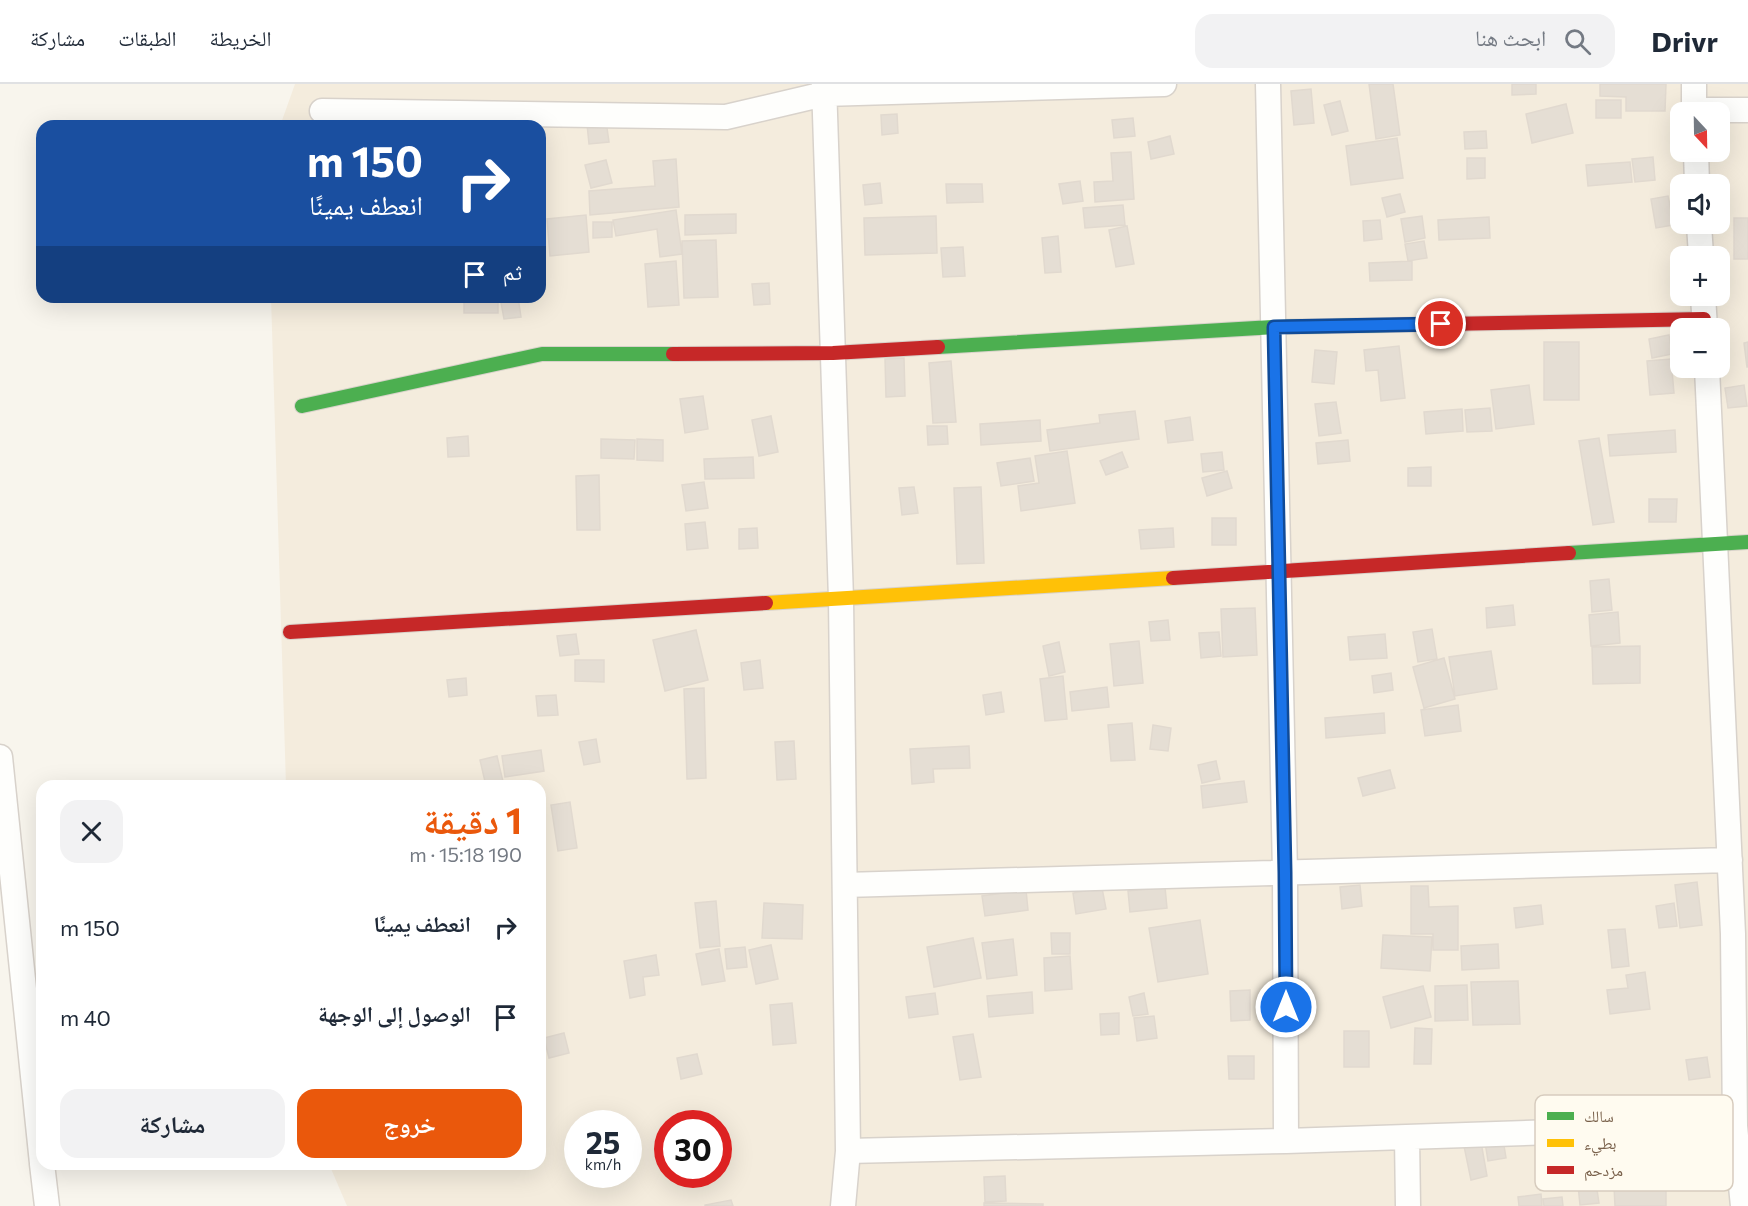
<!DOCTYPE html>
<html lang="ar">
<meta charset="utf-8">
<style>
:root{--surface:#fff;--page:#f2f2f3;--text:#1f2937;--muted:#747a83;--line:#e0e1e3;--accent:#ea580c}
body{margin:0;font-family:Commissioner,"Noto Naskh Arabic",sans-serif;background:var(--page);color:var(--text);direction:rtl;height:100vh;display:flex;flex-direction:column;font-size:22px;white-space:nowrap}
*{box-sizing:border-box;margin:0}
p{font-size:20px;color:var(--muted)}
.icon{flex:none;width:33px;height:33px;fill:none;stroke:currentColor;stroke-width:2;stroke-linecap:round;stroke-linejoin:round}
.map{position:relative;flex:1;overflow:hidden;direction:ltr}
.sheet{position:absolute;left:36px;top:696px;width:510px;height:390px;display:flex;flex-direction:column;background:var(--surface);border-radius:18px;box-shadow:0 6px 24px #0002;direction:rtl}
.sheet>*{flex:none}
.top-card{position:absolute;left:36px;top:36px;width:510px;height:183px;border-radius:18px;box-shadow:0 6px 24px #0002;direction:rtl;background:#1a4fa0;color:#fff;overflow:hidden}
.needle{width:39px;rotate:158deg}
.fabs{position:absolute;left:1670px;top:18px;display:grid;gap:12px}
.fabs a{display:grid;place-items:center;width:60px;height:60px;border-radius:12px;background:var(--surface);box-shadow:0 6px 24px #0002;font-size:30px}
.speed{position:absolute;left:564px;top:1026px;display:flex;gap:12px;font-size:30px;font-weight:700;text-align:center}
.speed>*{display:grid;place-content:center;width:78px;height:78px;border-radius:50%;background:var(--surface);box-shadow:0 6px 24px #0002;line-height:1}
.speed small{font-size:15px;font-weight:400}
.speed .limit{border:9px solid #d22;background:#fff;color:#111}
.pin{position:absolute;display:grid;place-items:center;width:51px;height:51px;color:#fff;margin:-26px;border:3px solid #fff;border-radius:50%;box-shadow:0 2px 6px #0007}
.me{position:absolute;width:66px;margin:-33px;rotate:0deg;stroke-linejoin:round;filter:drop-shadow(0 0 4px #0008)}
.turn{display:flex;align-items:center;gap:21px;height:126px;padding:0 24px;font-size:27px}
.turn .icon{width:78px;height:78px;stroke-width:2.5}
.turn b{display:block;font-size:42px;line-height:51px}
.then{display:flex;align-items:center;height:57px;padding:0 24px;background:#0003;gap:12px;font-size:22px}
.round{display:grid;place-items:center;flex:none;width:63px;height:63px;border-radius:18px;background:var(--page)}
.summary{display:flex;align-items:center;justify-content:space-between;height:102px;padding:0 24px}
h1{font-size:36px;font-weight:700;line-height:45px;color:var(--accent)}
.button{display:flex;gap:12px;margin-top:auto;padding:12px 24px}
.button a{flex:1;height:69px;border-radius:18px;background:var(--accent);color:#fff;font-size:24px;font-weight:700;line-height:69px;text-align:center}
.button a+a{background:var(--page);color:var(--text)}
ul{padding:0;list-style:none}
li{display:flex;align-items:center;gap:18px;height:90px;padding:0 24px}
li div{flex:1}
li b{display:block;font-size:22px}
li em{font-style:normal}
header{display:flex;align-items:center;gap:36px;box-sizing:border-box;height:84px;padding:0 30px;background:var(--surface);border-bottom:2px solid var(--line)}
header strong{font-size:28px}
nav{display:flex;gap:33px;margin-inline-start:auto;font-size:21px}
.search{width:420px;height:54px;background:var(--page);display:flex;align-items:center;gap:15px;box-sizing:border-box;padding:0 21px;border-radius:18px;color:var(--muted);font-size:22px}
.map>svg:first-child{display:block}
.residential{fill:#f4ecdd;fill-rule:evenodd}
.building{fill:#e5ded4;stroke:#e1d9cf;stroke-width:1.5}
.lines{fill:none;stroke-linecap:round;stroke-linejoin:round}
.street-casing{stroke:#d8d2cb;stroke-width:27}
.fast-casing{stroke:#d8d2ca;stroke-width:16}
.slow-casing{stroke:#d8d2ca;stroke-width:16}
.jam-casing{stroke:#d8d2ca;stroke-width:16}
.street{stroke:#fefefc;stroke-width:24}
.fast{stroke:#4caf50;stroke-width:14}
.slow{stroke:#ffc107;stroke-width:14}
.jam{stroke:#c62828;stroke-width:14}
.route-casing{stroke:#114b97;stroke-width:15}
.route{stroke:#1a73e8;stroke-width:10}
.key{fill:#fffbf0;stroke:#d7ccbe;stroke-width:1.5}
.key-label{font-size:16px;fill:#79604a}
</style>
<header>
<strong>Drivr</strong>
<div class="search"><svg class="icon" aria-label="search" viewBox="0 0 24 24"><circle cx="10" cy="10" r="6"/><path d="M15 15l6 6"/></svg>ابحث هنا</div>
<nav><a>الخريطة</a><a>الطبقات</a><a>مشاركة</a></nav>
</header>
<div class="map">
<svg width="1748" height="1122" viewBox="0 0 1748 1122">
<rect width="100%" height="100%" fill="#f8f5ed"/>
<path class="residential" d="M 295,0 L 1748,0 L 1748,1122 L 347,1122 L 329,1080 L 540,1080 L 540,702 L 286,702 L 271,213 L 540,213 L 540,42 L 280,42 ZM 1680,28 L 1719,28 L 1719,68 L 1680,68 ZM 1680,100 L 1719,100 L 1719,140 L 1680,140 ZM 1680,172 L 1719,172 L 1719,212 L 1680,212 ZM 1680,244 L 1719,244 L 1719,284 L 1680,284 ZM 578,1040 L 628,1040 L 628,1090 L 578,1090 ZM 668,1040 L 718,1040 L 718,1090 L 668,1090 Z"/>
<path class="building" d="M 1369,0 L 1393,0 L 1400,51 L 1376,55 Z
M 1512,0 L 1536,0 L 1536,10 L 1512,11 Z
M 1600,0 L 1666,0 L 1665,27 L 1626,27 L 1626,13 L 1600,12 Z
M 1311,5 L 1314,39 L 1294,41 L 1291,7 Z
M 1596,16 L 1621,16 L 1621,34 L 1596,34 Z
M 1340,17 L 1348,47 L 1332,51 L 1324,21 Z
M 1566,20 L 1573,49 L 1532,59 L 1526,30 Z
M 897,30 L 898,49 L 882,51 L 881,31 Z
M 1133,34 L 1135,52 L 1114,54 L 1112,36 Z
M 606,37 L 609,58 L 589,60 L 587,40 Z
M 1486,47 L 1487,64 L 1465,65 L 1464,48 Z
M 1170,52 L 1174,70 L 1151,75 L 1148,58 Z
M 1397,54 L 1403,94 L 1351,101 L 1346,62 Z
M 1131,68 L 1134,115 L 1095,118 L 1094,98 L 1113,97 L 1111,69 Z
M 1653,73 L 1655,96 L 1635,98 L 1632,75 Z
M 1467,74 L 1485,74 L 1485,94 L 1467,95 Z
M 676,75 L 679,123 L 590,131 L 589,107 L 655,102 L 653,77 Z
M 606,76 L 612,99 L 591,104 L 585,81 Z
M 1630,78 L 1632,98 L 1588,102 L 1586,81 Z
M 1080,97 L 1083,117 L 1063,120 L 1059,100 Z
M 880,99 L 882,119 L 865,121 L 863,101 Z
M 946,100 L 982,100 L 983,118 L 947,119 Z
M 1400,110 L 1405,128 L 1387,133 L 1382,114 Z
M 1668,112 L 1674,141 L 1656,144 L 1651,115 Z
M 1123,121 L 1125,141 L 1085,144 L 1083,124 Z
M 676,126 L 682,170 L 660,173 L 657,145 L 616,152 L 613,136 Z
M 736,130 L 736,149 L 685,151 L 685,131 Z
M 586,131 L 589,168 L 550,172 L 547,135 Z
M 936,132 L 937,169 L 865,171 L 864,134 Z
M 1422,132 L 1425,154 L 1405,158 L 1401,135 Z
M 1489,133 L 1490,154 L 1439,156 L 1438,136 Z
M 1734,134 L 1748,134 L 1748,175 L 1734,175 Z
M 1380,136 L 1382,155 L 1364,157 L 1363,137 Z
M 593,138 L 612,138 L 612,153 L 593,154 Z
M 1127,142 L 1134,180 L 1116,183 L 1109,146 Z
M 1058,152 L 1061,188 L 1045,189 L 1042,154 Z
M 716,156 L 718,213 L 684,214 L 682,157 Z
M 1424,157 L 1427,174 L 1408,177 L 1405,160 Z
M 963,163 L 965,192 L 943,193 L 941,164 Z
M 676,177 L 679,221 L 648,223 L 645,180 Z
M 1412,177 L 1412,196 L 1370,197 L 1369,179 Z
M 769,199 L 770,220 L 754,221 L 752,200 Z
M 464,213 L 498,213 L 498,229 L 464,229 Z
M 500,213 L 518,213 L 521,233 L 504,235 Z
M 1669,251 L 1672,270 L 1652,274 L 1649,255 Z
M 1544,258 L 1579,258 L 1579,316 L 1544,316 Z
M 1748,258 L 1748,283 L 1747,283 L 1744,259 Z
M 1399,262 L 1405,314 L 1381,317 L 1378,286 L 1366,287 L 1364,266 Z
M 1315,266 L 1337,268 L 1334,300 L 1312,298 Z
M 904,274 L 905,312 L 886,313 L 885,275 Z
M 1671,275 L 1674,309 L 1650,311 L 1647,277 Z
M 951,277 L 956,338 L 933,339 L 929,279 Z
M 1529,301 L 1534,340 L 1496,345 L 1491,306 Z
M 1744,301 L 1747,322 L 1728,324 L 1725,304 Z
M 703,312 L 708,345 L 685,349 L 680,315 Z
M 1336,318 L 1341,349 L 1319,352 L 1315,320 Z
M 1490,324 L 1492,347 L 1467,348 L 1465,326 Z
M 1462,325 L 1463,347 L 1426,350 L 1424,328 Z
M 1135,327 L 1139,355 L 1050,367 L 1047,346 L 1100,339 L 1099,331 Z
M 771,332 L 778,368 L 759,372 L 752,336 Z
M 1190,333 L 1193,356 L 1168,359 L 1165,337 Z
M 1040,336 L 1041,357 L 981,361 L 980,340 Z
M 927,342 L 947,342 L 948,360 L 928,361 Z
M 1675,346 L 1676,368 L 1610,372 L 1608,351 Z
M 468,352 L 469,372 L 448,373 L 447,354 Z
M 1599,354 L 1614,438 L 1593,441 L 1579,357 Z
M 601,355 L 635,356 L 634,375 L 601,374 Z
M 637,355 L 663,356 L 663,377 L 637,376 Z
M 1348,356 L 1350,377 L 1318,380 L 1316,359 Z
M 1067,367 L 1075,419 L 1021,427 L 1018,402 L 1039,399 L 1035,372 Z
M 1122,368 L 1128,383 L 1106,391 L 1100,377 Z
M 1222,368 L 1224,386 L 1203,388 L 1201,370 Z
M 753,373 L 754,394 L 705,395 L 704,375 Z
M 1030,374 L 1034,397 L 1001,402 L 997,379 Z
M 1431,383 L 1431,402 L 1408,402 L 1408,384 Z
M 1227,387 L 1232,404 L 1207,412 L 1202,394 Z
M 599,391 L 600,446 L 577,446 L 576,392 Z
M 704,398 L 708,424 L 686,427 L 682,401 Z
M 914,403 L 918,429 L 902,431 L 899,404 Z
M 981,403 L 984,479 L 957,480 L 954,404 Z
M 1649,415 L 1677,415 L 1676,438 L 1649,438 Z
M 1212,434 L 1236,434 L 1236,461 L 1212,461 Z
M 705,438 L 708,464 L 687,466 L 685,440 Z
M 757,444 L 758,464 L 739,465 L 739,445 Z
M 1173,444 L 1174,463 L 1141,465 L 1139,446 Z
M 1609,495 L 1612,526 L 1592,528 L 1590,497 Z
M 1513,521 L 1515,541 L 1487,544 L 1486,524 Z
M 1255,524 L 1257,571 L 1223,573 L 1221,525 Z
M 1618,528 L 1620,559 L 1591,562 L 1589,531 Z
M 1168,536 L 1170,556 L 1151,557 L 1149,538 Z
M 1432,545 L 1437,575 L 1418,578 L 1413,548 Z
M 696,546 L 708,596 L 665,607 L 653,556 Z
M 1219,548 L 1221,572 L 1201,574 L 1199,549 Z
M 576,550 L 579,570 L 560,572 L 557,552 Z
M 1385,550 L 1387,574 L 1350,576 L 1348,553 Z
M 1139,557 L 1143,599 L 1114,602 L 1110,560 Z
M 1059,558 L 1065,588 L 1049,592 L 1043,562 Z
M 1640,562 L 1640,599 L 1593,600 L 1592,563 Z
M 1491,567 L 1497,605 L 1455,612 L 1449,573 Z
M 1444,574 L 1455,615 L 1424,624 L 1413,583 Z
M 575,576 L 604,576 L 604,598 L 575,597 Z
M 760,576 L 763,604 L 744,606 L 741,579 Z
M 1391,589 L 1393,606 L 1374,609 L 1372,592 Z
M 1063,592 L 1067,635 L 1045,637 L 1040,595 Z
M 466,594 L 467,611 L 449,613 L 447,596 Z
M 1107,603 L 1109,623 L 1072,627 L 1070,608 Z
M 704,604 L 706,694 L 687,695 L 684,605 Z
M 1001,608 L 1004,628 L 986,631 L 983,611 Z
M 556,611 L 558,631 L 538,632 L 536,612 Z
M 1458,621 L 1461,647 L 1425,652 L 1421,626 Z
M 1384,629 L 1385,649 L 1326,654 L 1325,634 Z
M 1132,639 L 1135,676 L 1111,677 L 1108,641 Z
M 1153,641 L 1171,644 L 1168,667 L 1150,665 Z
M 596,655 L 600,678 L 584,681 L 579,658 Z
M 794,657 L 796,695 L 777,696 L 775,658 Z
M 969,662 L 970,684 L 933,685 L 934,698 L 912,700 L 910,665 Z
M 541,666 L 544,687 L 505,693 L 502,672 Z
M 497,672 L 504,702 L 486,702 L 480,676 Z
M 1216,677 L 1220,695 L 1202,699 L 1198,681 Z
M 1390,686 L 1395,704 L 1363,712 L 1358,694 Z
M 1244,697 L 1247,718 L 1203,724 L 1201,702 Z
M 570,718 L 577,764 L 558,767 L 551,721 Z
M 1697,798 L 1702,841 L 1680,844 L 1675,801 Z
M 1360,801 L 1362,822 L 1342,825 L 1340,803 Z
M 1411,802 L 1428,802 L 1429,823 L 1458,822 L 1458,866 L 1433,866 L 1433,850 L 1411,850 Z
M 1165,803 L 1167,824 L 1130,828 L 1128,807 Z
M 1102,804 L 1106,825 L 1076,830 L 1073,809 Z
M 1026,806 L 1028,826 L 985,832 L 982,812 Z
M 716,817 L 720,862 L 700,864 L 695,819 Z
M 764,819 L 803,821 L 802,855 L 762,854 Z
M 1674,819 L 1677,842 L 1659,844 L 1656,822 Z
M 1541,821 L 1543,840 L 1516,844 L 1514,824 Z
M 1200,836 L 1208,890 L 1158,898 L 1149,844 Z
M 1625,845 L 1629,882 L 1612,884 L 1608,846 Z
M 1051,849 L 1070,849 L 1070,870 L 1052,870 Z
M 1383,851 L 1432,853 L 1430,887 L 1381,884 Z
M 973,854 L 981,894 L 934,903 L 927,863 Z
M 1013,855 L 1017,891 L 987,895 L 982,859 Z
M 1498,860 L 1499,884 L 1462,886 L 1461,862 Z
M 771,861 L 778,895 L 756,900 L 749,866 Z
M 745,863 L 747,883 L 727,885 L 725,865 Z
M 719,865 L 725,897 L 702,901 L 696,870 Z
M 656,871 L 659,891 L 643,893 L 645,911 L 630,914 L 624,877 Z
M 1070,872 L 1072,905 L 1045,907 L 1044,874 Z
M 1645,888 L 1650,925 L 1610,930 L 1607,906 L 1628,904 L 1626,891 Z
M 1518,897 L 1520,940 L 1473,941 L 1471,898 Z
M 1467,901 L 1468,936 L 1435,937 L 1435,902 Z
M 1423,902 L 1431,933 L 1391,944 L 1383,913 Z
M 1250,906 L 1250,936 L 1231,937 L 1230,907 Z
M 1032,908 L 1033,929 L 989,933 L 987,912 Z
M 935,909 L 938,930 L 909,934 L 906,913 Z
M 1144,909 L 1148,930 L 1133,932 L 1129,913 Z
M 792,919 L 796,959 L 773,961 L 770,921 Z
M 1119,929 L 1119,950 L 1101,951 L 1100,930 Z
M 1154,932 L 1157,954 L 1137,957 L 1134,934 Z
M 1415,944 L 1432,945 L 1431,980 L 1414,980 Z
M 1344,947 L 1369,947 L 1369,983 L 1344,983 Z
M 564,949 L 569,969 L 549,974 L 544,954 Z
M 973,950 L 981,993 L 960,996 L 953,953 Z
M 542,951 L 545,974 L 540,974 L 540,952 Z
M 697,970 L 702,990 L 681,995 L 677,974 Z
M 1228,972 L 1254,972 L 1254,995 L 1229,995 Z
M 1707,973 L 1710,993 L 1689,996 L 1686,976 Z
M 1503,1055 L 1506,1074 L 1488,1077 L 1485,1058 Z
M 1481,1058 L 1487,1092 L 1471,1096 L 1464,1062 Z
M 1005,1092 L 1006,1117 L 985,1118 L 984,1093 Z
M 1596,1099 L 1599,1119 L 1580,1121 L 1578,1101 Z
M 1666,1101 L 1666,1122 L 1615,1122 L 1614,1102 Z
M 1541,1110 L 1542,1122 L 1519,1122 L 1518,1113 Z
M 1562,1113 L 1563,1122 L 1544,1122 L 1543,1115 Z
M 731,1116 L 733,1122 L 705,1122 L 705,1121 Z
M 984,1119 L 1043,1120 L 1043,1122 L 984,1122 Z"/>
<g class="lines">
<g class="street-casing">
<path id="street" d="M 824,0 L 841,515 L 848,1067 L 843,1122
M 1268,0 L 1285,789 L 1286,1057
M 1694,26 L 1748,26
M 322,27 L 726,33 L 824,10 L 1164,0
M 1694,28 L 1694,0
M 1696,68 L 1697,100
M 1699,140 L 1701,172
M 1703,212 L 1705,244
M 1707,284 L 1733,850 L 1735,1042 L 1743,1122
M 0,673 L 42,1079
M 845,801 L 1730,776
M 1407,1053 L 1408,1122
M 848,1067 L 1286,1057 L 1735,1042
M 42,1080 L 47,1122"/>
</g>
<g class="fast-casing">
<path id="fast" d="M 938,263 L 1274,243 L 1390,241
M 302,322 L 542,270 L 673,270
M 1569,469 L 1748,458"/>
</g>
<g class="slow-casing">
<path id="slow" d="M 766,519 L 1173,494"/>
</g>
<g class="jam-casing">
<path id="jam" d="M 1390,241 L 1704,235
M 673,270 L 833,269 L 938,263
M 1173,494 L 1569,469
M 290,548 L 766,519"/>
</g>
<use href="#street" class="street"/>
<use href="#fast" class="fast"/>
<use href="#slow" class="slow"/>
<use href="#jam" class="jam"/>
</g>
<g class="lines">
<g class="route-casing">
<path id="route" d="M 1286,923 L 1285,789 L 1274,243 L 1441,240"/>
</g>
<use href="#route" class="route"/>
</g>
<rect x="1535" y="1011" width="198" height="96" rx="9" class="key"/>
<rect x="1547" y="1028" width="27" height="8" fill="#4caf50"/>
<rect x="1547" y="1055" width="27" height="8" fill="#ffc107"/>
<rect x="1547" y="1082" width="27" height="8" fill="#c62828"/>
<g class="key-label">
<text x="1584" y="1038">سالك</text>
<text x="1584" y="1065">بطيء</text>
<text x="1584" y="1092">مزدحم</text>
</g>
</svg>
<div class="fabs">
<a><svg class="needle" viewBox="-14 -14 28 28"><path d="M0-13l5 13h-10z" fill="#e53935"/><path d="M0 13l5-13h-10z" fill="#747a83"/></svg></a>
<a><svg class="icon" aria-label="sound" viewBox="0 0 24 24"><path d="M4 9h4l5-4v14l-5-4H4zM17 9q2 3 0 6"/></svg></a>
<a>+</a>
<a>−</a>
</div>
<div class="speed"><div>25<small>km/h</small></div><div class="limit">30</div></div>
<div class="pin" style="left:1441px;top:240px;background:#d93025"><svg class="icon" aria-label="arrive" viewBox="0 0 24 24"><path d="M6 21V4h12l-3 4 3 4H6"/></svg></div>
<svg class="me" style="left:1286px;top:923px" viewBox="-20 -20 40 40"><circle r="17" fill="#1a73e8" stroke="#fff" stroke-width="3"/><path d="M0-11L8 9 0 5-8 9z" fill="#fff"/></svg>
<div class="top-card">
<div class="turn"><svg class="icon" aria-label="right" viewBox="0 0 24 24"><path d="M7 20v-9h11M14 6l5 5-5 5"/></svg><div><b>150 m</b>انعطف يمينًا</div></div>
<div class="then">ثم<svg class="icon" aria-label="arrive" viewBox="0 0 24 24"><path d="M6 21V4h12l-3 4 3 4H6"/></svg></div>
</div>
<section class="sheet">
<div class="summary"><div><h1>1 دقيقة</h1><p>190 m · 15:18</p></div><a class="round"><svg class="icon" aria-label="close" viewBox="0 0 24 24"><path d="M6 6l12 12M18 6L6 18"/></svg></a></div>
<ul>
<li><svg class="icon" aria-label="right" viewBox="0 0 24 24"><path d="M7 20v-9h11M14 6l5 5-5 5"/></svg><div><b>انعطف يمينًا</b></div><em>150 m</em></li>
<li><svg class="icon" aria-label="arrive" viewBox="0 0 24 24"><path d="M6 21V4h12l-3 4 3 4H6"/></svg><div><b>الوصول إلى الوجهة</b></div><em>40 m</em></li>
</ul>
<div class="button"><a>خروج</a><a>مشاركة</a></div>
</section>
</div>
